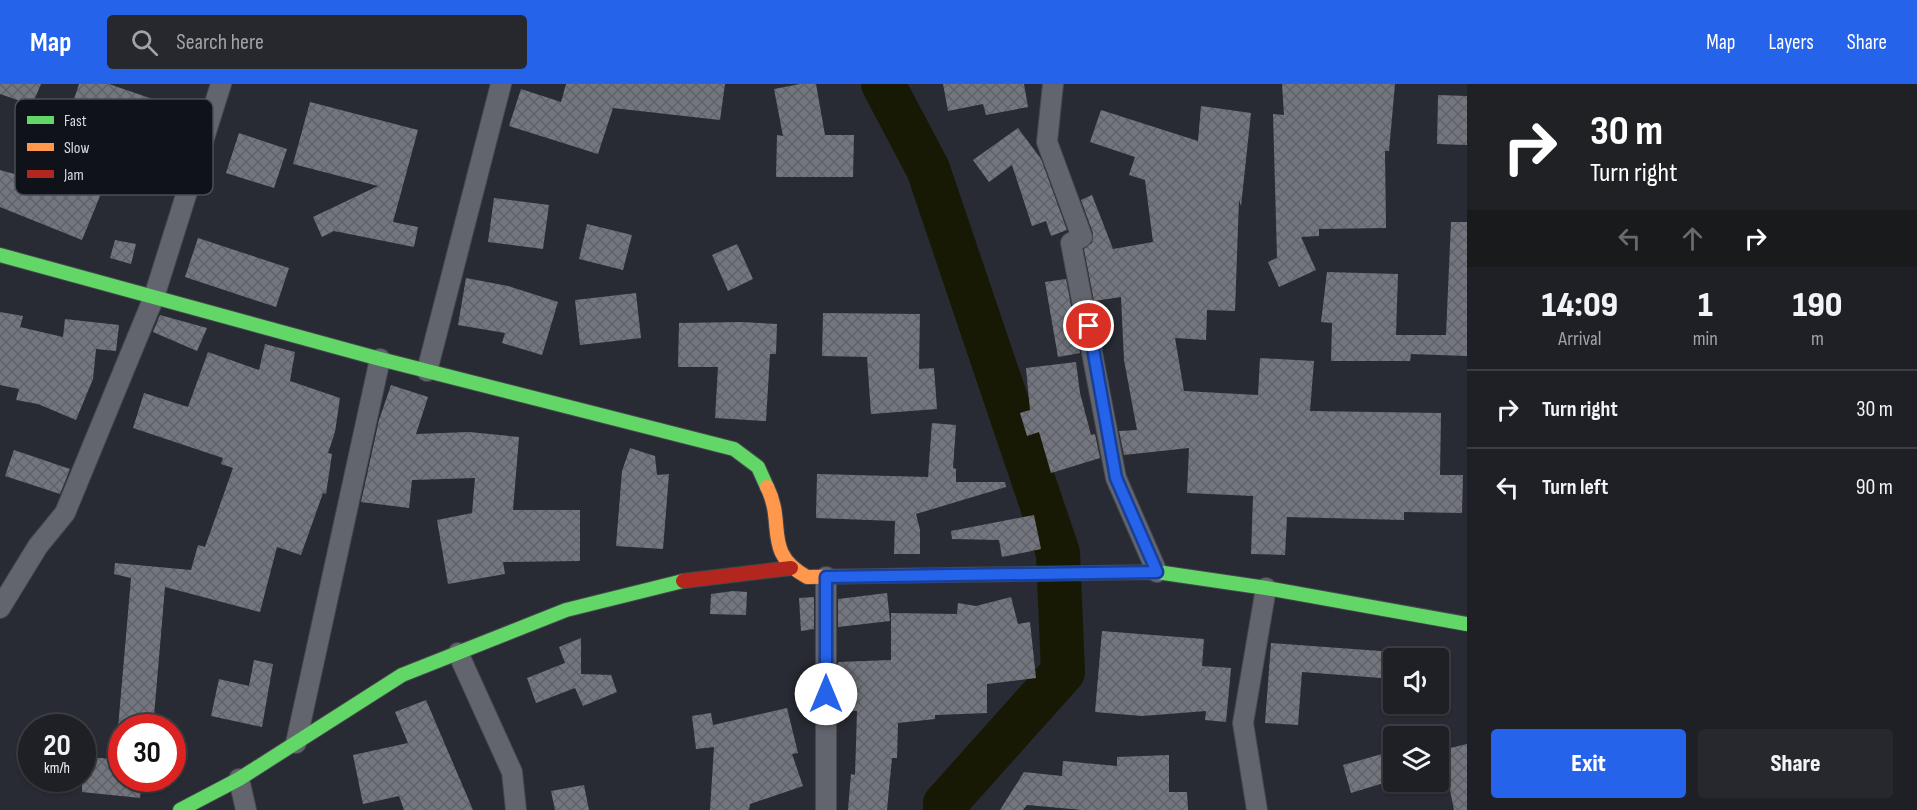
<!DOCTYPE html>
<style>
:root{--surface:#1e2026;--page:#26282e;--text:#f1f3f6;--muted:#a1a3a7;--line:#3c3e43;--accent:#2563eb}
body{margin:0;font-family:"Sofia Sans Condensed",sans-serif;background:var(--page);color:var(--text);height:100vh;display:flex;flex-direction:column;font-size:22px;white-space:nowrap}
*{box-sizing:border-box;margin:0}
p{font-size:20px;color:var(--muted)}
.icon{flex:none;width:33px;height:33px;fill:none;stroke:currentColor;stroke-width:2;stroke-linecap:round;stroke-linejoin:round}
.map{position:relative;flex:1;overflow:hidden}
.details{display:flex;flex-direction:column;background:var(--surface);width:450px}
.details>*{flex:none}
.guide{background:#202124;color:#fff;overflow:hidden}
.tools{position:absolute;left:1383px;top:564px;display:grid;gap:12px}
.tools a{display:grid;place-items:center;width:66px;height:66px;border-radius:6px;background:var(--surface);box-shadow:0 2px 4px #0004,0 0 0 2px var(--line);font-size:30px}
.speed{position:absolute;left:18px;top:630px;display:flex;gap:12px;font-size:30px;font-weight:700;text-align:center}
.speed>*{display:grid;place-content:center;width:78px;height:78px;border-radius:50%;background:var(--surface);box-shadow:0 2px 4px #0004,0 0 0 2px var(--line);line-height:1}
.speed small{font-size:15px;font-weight:400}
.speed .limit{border:9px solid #d22;background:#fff;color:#111}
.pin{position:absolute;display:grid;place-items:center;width:51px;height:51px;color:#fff;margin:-26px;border:3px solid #fff;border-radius:50%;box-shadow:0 2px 6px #0007}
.me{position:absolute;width:66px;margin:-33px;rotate:0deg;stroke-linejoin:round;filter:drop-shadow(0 0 4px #0008)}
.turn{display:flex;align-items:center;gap:21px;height:126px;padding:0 24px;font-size:27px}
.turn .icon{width:78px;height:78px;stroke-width:2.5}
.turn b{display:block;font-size:42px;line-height:51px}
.lanes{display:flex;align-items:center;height:57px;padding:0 24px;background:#0003;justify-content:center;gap:30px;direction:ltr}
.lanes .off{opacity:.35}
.eta{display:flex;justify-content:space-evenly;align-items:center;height:102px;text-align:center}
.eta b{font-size:36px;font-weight:800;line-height:42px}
.button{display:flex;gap:12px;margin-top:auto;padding:12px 24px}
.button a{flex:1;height:69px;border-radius:6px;background:var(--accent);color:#fff;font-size:24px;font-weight:800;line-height:69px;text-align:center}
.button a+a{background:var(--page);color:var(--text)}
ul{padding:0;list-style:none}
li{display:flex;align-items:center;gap:18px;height:78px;padding:0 24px;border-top:2px solid var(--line)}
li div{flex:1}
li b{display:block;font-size:22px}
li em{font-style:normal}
header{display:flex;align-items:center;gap:36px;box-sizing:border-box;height:84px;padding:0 30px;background:var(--accent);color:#fff}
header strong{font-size:28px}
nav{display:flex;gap:33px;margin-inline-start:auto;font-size:21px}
.search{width:420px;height:54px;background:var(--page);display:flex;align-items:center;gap:15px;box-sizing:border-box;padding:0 21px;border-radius:6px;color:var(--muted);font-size:22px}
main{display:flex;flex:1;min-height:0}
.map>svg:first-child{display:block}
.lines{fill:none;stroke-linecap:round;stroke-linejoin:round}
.river{stroke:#181905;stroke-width:44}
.building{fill:url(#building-cross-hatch)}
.street-casing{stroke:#45484e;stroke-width:22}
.fast-casing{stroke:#45484e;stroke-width:16}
.slow-casing{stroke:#45484e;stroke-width:16}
.jam-casing{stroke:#45484e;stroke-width:16}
.street{stroke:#62656d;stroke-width:20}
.fast{stroke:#63d668;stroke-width:14}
.slow{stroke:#ff974d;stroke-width:14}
.jam{stroke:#b3261e;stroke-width:14}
.route-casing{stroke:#184099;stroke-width:15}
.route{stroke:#2563eb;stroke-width:10}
.key{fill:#0f1218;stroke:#4b4e55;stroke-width:1.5}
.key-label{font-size:16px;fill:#d6dae4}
</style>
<header>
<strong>Map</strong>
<div class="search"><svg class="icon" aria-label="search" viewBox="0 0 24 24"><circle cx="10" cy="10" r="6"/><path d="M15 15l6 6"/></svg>Search here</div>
<nav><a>Map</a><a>Layers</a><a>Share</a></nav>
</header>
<main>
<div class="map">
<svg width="1467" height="726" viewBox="0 0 1467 726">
<defs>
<pattern id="building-cross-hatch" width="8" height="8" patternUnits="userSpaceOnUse" patternTransform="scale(1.5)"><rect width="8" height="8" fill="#73767e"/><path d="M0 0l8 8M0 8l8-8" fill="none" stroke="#5f6167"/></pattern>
</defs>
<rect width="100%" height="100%" fill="#282b33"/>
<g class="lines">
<path class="river" d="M 883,0 L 928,85 L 1058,469 L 1063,588 L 945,720 L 945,726"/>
</g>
<path class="building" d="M 0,0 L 41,0 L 32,21 L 0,10 Z
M 79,0 L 109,0 L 167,20 L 152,62 L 68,33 Z
M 566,0 L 725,0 L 720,36 L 613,24 L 598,70 L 509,42 L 521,5 L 561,18 Z
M 800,0 L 816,0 L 825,51 L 854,51 L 853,93 L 776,93 L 777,51 L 783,52 L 774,5 Z
M 943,0 L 1024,0 L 1028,23 L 986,31 L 983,20 L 948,27 Z
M 1282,0 L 1395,0 L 1389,67 L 1385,67 L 1386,144 L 1319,145 L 1319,152 L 1301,153 L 1316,186 L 1279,203 L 1268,178 L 1277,174 L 1273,30 L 1284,31 Z
M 1438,11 L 1467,12 L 1467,61 L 1437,60 Z
M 310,18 L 418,46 L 393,138 L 418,143 L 414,163 L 334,147 L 322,153 L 313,133 L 378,102 L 293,80 Z
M 1201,22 L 1251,29 L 1241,122 L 1239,116 L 1235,227 L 1207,226 L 1206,256 L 1175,254 L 1184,307 L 1258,311 L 1260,274 L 1314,277 L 1310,327 L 1441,329 L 1440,391 L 1463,391 L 1462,429 L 1404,428 L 1404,436 L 1287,433 L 1285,471 L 1251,470 L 1253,412 L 1187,409 L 1189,364 L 1124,371 L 1119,347 L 1137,346 L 1124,276 L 1121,213 L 1094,217 L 1084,165 L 1092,159 L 1093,149 L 1081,116 L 1092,111 L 1113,165 L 1153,158 L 1145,96 L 1129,91 L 1135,73 L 1090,58 L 1101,26 L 1198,57 Z
M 1018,44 L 1041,75 L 1067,146 L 1051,152 L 1046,137 L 1032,142 L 1012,81 L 989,98 L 973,76 Z
M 239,49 L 287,65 L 274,104 L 226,89 Z
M 32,58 L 109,90 L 82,156 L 0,123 L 0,86 L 18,91 Z
M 494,114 L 549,121 L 543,165 L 488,158 Z
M 1451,138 L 1467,138 L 1467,272 L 1411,270 L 1410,277 L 1331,277 L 1332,239 L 1321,238 L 1327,188 L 1398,190 L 1396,251 L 1446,251 Z
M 587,140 L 632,151 L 623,186 L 579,175 Z
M 198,154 L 289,184 L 276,223 L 185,193 Z
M 115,156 L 136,160 L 131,180 L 110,174 Z
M 737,160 L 753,195 L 728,207 L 712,171 Z
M 466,194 L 508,202 L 558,218 L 542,271 L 502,259 L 505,249 L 458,241 Z
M 1066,195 L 1080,269 L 1058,273 L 1045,198 Z
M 636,209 L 641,254 L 580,261 L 575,216 Z
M 0,228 L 23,232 L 20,243 L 63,253 L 65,235 L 119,241 L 116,267 L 96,265 L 93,295 L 76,336 L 38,320 L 16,316 L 19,305 L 0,301 Z
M 823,229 L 920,230 L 919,285 L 934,284 L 937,325 L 871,330 L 867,273 L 822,272 Z
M 160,231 L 207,244 L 197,267 L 153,248 Z
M 742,238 L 777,240 L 776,270 L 770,270 L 766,337 L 715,334 L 718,283 L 678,283 L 679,239 Z
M 265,260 L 295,268 L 290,297 L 340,314 L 335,348 L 328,369 L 332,370 L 326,410 L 323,409 L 301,471 L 277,463 L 260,528 L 165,503 L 153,644 L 118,644 L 131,494 L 114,490 L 115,479 L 191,486 L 198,461 L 205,463 L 233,384 L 221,380 L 223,374 L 133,344 L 144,309 L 188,323 L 208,268 L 259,286 Z
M 1076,278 L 1080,309 L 1091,351 L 1095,350 L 1100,374 L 1051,389 L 1039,348 L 1027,352 L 1020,329 L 1030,326 L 1026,284 Z
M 391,301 L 428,313 L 416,350 L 469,348 L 519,353 L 513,426 L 580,426 L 580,477 L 503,478 L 505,490 L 448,500 L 437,436 L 472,429 L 475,394 L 412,396 L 409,424 L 361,418 L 379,336 Z
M 932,339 L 956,341 L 953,384 L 956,385 L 956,398 L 1005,398 L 1006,403 L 916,430 L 920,446 L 920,470 L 894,470 L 895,437 L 816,434 L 817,390 L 928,393 Z
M 630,364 L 655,372 L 657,391 L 669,390 L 663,465 L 616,462 L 622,387 Z
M 14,366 L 70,385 L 60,410 L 5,392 Z
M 1034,431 L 1041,465 L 1002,473 L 999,456 L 952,455 L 951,447 Z
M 733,507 L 747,508 L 746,531 L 710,530 L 711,510 Z
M 887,509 L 890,537 L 838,543 L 838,515 Z
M 814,513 L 814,545 L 801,547 L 799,514 Z
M 1011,513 L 1018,540 L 1030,538 L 1036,594 L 987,600 L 987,629 L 935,631 L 935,635 L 898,639 L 897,674 L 892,674 L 887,726 L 848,726 L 851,690 L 855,691 L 857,627 L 838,627 L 838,578 L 891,576 L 891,529 L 957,530 L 958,519 L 976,522 Z
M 1102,547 L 1204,555 L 1202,582 L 1231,584 L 1226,638 L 1205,636 L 1206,627 L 1142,632 L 1095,628 Z
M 581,554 L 581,590 L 611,591 L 617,608 L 583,622 L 575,604 L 536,619 L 527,594 L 565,579 L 559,563 Z
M 1271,559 L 1394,568 L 1394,595 L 1302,588 L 1298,641 L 1265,639 Z
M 254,576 L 273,580 L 262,643 L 211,632 L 219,595 L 249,602 Z
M 426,616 L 473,726 L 404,726 L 399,712 L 363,720 L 353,671 L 408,659 L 395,628 Z
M 787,624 L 798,669 L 792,670 L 803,702 L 750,720 L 749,726 L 710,726 L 714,663 L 696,665 L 692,632 L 711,629 L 713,641 Z
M 1467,660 L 1467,726 L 1454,726 L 1442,666 Z
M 1382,670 L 1390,697 L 1351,709 L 1343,681 Z
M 1169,671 L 1169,708 L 1187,708 L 1188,726 L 1083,726 L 1027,721 L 1023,726 L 1000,726 L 1024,688 L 1062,692 L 1063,677 L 1117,682 L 1117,673 Z
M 89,673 L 122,676 L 122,694 L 142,694 L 140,714 L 82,708 L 82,694 L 87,694 Z
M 584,701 L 589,726 L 555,726 L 551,707 Z"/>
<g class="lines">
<g class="street-casing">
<path id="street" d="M 1053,0 L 1047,58 L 1082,153 L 1071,159 L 1116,394 L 1157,488
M 427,287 L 501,0
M 826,493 L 826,726
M 0,524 L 38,462 L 65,429 L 154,213 L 221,0
M 458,569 L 512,688 L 516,726
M 296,659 L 380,275
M 239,695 L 246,726
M 1257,726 L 1243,639 L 1266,504"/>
</g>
<g class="fast-casing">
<path id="fast" d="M 0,171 L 380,275 L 734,365 L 758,383 L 767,403
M 1022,490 L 1157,488 L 1266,504 L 1467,540
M 180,726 L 239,695 L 402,591 L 566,526 L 683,497"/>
</g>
<g class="slow-casing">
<path id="slow" d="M 767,403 C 786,440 762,468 807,493 L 1022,490"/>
</g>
<g class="jam-casing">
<path id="jam" d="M 683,497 L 791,484"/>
</g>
<use href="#street" class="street"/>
<use href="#fast" class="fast"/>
<use href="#slow" class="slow"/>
<use href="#jam" class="jam"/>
</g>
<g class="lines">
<g class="route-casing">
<path id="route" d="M 826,610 L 826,493 L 1157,488 L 1116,394 L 1089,242"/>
</g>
<use href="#route" class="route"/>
</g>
<rect x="15" y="15" width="198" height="96" rx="9" class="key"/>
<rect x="27" y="32" width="27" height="8" fill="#63d668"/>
<rect x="27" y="59" width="27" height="8" fill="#ff974d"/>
<rect x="27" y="86" width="27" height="8" fill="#b3261e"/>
<g class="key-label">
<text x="64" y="42">Fast</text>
<text x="64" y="69">Slow</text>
<text x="64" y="96">Jam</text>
</g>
</svg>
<div class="tools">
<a><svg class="icon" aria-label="sound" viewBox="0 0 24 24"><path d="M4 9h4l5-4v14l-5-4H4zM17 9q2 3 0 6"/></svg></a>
<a><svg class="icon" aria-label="layers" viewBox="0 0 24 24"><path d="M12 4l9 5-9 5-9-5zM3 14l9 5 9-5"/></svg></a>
</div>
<div class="speed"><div>20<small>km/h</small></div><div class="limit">30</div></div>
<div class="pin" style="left:1089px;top:242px;background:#d93025"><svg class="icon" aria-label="arrive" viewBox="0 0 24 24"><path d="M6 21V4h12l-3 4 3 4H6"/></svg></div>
<svg class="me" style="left:826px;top:610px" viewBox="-20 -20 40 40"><circle r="19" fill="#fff"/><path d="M0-13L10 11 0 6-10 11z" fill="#2563eb"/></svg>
</div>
<section class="details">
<div class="guide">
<div class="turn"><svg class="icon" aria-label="right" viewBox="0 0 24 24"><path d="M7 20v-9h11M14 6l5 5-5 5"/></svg><div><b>30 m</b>Turn right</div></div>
<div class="lanes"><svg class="icon off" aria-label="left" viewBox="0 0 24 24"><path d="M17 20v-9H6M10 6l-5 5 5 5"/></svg><svg class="icon off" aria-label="ahead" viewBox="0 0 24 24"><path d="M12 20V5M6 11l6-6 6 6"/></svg><svg class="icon" aria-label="right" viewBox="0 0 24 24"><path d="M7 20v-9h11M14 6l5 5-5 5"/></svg></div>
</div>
<div class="eta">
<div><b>14:09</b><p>Arrival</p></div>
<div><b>1</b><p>min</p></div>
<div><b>190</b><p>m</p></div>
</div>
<ul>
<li><svg class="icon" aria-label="right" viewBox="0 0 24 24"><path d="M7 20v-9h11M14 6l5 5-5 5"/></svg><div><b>Turn right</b></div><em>30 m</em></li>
<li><svg class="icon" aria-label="left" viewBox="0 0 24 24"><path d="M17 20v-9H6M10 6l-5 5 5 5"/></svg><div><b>Turn left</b></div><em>90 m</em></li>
</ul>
<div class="button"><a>Exit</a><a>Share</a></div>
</section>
</main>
